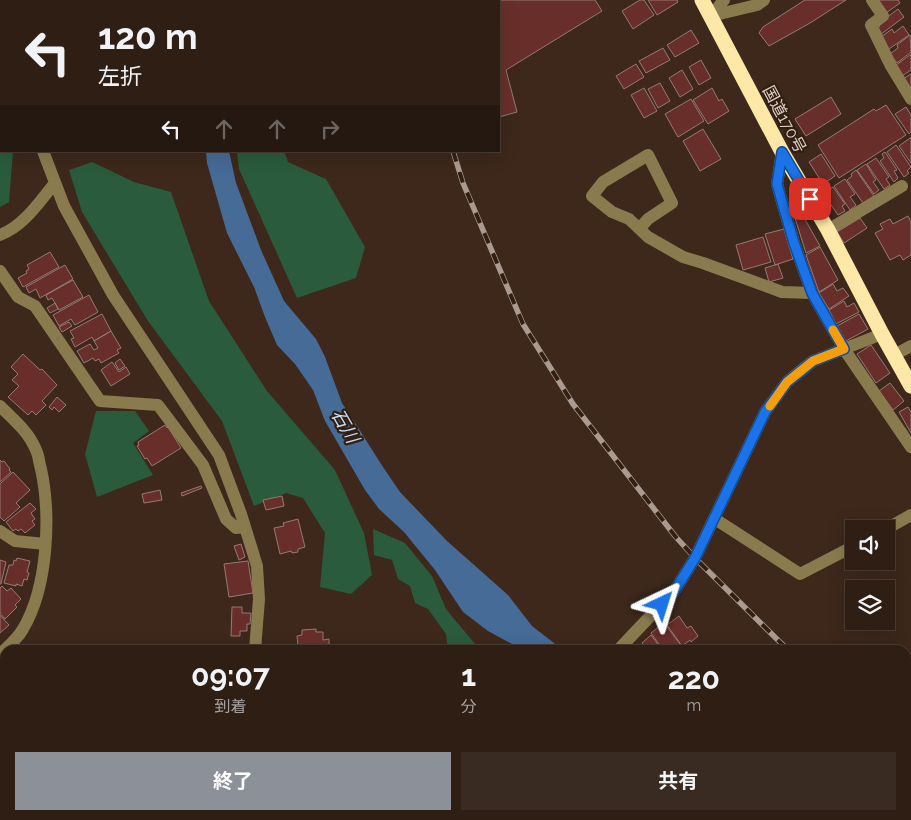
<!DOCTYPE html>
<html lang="ja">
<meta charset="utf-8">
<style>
:root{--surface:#2e1e14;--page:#3a2b22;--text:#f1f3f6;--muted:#a7a2a0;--line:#493c34;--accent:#8c9099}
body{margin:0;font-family:Raleway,"Noto Sans JP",sans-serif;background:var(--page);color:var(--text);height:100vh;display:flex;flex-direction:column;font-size:19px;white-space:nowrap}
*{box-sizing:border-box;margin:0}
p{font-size:16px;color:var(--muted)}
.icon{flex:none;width:28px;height:28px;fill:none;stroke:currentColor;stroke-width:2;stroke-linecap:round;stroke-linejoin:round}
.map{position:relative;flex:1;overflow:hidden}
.panel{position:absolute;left:0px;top:645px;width:911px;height:175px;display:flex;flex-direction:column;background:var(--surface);border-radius:15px 15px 0 0;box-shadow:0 5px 20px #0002,0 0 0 1px var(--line)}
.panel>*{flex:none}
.top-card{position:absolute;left:0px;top:0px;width:500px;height:152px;box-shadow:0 5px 20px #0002,0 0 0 1px var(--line);background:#2e1e14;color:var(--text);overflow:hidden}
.buttons{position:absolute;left:845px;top:520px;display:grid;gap:10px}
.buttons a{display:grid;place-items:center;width:50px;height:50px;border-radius:0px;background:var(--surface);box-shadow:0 5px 20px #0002,0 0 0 1px var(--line);font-size:25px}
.pin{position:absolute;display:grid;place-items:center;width:42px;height:42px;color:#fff;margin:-21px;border-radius:10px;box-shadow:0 2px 8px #0006}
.me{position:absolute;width:55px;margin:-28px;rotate:41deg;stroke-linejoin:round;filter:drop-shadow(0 0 4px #0008)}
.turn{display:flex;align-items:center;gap:18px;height:105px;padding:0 15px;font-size:22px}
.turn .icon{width:65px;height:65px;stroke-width:2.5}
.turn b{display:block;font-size:35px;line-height:42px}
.lanes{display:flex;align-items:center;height:48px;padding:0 15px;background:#0003;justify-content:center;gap:25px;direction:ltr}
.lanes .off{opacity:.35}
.eta{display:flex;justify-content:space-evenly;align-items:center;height:85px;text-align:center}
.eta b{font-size:30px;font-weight:700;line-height:35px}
.button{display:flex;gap:10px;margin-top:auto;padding:10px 15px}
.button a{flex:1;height:58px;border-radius:0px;background:var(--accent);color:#fff;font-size:20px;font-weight:700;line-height:58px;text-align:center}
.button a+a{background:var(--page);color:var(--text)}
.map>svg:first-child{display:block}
.green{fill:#2a5b3c}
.water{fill:#466b97}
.building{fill:#682f2a;stroke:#977975}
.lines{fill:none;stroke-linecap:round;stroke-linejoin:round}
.minor{stroke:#8a7b4f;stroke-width:12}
.highway{stroke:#fee8a7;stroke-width:15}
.rail-casing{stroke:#ab9a91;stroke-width:5.5}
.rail{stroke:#321f11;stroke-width:4;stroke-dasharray:11;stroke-linecap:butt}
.route-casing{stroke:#114b97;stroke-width:12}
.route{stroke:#1a73e8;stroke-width:9}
.slow{stroke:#f59e0b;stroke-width:9}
.labels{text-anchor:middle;stroke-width:4.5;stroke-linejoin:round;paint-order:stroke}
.street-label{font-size:16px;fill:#e0d2ca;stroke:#321f11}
.water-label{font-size:18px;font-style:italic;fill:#c9e0fb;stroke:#321f11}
</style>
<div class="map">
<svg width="911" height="820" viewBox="0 0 911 820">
<rect width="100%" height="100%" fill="#3d281b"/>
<path class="green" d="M 0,43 L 1,45 L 1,151 L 13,151 L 9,202 L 0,207 Z
M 237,151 L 284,151 L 288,162 L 326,179 L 365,247 L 356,278 L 297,298 L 239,169 Z
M 92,162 L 134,182 L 171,192 L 209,301 L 267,391 L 335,470 L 364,533 L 372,575 L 351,594 L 320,587 L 325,533 L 303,498 L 286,493 L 254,506 L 222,421 L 148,321 L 82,212 L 69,170 Z
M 96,411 L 135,411 L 149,431 L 133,443 L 153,475 L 97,497 L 85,454 Z
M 373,529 L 405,543 L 432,576 L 446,609 L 475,644 L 478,650 L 448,650 L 446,634 L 428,609 L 415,603 L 410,586 L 398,579 L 392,560 L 374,555 Z"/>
<path class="water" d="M 206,151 L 229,151 L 236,183 L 261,250 L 284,301 L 316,339 L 325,357 L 342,403 L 359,429 L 381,464 L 400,492 L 447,541 L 508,595 L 532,626 L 563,650 L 523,650 L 488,631 L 463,612 L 435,570 L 404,532 L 379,509 L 365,490 L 325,421 L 313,390 L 295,364 L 277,345 L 265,317 L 254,287 L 227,233 L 207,163 Z
M 701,815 L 747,815 L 752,820 L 705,820 Z"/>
<path class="building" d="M 18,0 L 46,0 L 47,1 L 19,1 Z
M 435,0 L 595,0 L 602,11 L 506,70 L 517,112 L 499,117 L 499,1 L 435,1 Z
M 640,0 L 644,0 L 654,15 L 633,29 L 622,11 Z
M 648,0 L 677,0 L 678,2 L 657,15 Z
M 805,0 L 846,0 L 810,23 L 769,46 L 759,33 L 763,27 Z
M 877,0 L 898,0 L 900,3 L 886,13 Z
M 898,9 L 904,17 L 880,35 L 876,29 L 880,26 L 878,24 Z
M 903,26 L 909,35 L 889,49 L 881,37 L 892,29 L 894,33 Z
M 691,30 L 699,43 L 675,57 L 667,45 Z
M 910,35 L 911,52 L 897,63 L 890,54 L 898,48 L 897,45 Z
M 663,48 L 670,60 L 646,73 L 639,61 Z
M 911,54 L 911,70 L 902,76 L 895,66 Z
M 701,60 L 711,78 L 699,85 L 689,67 Z
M 636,64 L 644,77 L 624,89 L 616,76 Z
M 682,70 L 693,89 L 680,97 L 669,78 Z
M 911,74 L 911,88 L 903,79 Z
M 660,83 L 670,101 L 658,108 L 648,89 Z
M 644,88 L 657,111 L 644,118 L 631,95 Z
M 712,88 L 719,101 L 722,99 L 729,111 L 708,124 L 693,100 Z
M 831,97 L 841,114 L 806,136 L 795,119 Z
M 691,99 L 704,121 L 678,137 L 665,114 Z
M 886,105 L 906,135 L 839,178 L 818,145 L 874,109 L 876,111 Z
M 906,107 L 911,115 L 911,132 L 909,134 L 895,114 Z
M 703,129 L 721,159 L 700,171 L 683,141 Z
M 910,138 L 911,138 L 911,163 L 899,146 Z
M 896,145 L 911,167 L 907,171 L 909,173 L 904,177 L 887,152 Z
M 885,152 L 897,170 L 894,171 L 898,178 L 894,182 L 880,161 L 884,158 L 882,154 Z
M 821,154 L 835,176 L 823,184 L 809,162 Z
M 876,158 L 889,177 L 886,179 L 890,185 L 884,189 L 867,164 Z
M 866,164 L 876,180 L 873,182 L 879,190 L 874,194 L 857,170 Z
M 856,170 L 874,196 L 863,203 L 847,180 L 852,176 L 851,174 Z
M 845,179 L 855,194 L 850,197 L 856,205 L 850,210 L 834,186 Z
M 833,187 L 845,204 L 842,206 L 845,211 L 838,215 L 823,193 Z
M 794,200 L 820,246 L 806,253 L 790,202 Z
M 908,216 L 911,222 L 911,255 L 903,260 L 900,255 L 890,260 L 875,233 L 883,229 L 880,224 L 890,219 L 893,224 Z
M 860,218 L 867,228 L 844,243 L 837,232 Z
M 784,229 L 793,259 L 775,265 L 765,234 Z
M 763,237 L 771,262 L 743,270 L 736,245 Z
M 820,247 L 838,280 L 819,292 L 806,255 Z
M 50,252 L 59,267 L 23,287 L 18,278 L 27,273 L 26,271 L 29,269 L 27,265 Z
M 778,264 L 783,278 L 769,282 L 765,268 Z
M 65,265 L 73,279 L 40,298 L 36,289 L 29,293 L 26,287 Z
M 73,280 L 83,297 L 59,310 L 52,298 L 48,300 L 46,295 Z
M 833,284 L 837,291 L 843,288 L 849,296 L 829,309 L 819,293 Z
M 89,295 L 98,312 L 75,325 L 71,319 L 59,326 L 53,315 Z
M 844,301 L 847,307 L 854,303 L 859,312 L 836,324 L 829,310 Z
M 55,303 L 58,309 L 50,313 L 47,308 Z
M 102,314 L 111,331 L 94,341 L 92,337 L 75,347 L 71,339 L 74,338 L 70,331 Z
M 859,314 L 868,329 L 846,341 L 837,326 Z
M 69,322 L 72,326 L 62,332 L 59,327 Z
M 111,331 L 121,348 L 117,350 L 119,353 L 101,363 L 99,359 L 95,361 L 93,358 L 84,363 L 77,351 L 90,344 L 94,350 L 98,348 L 94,341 Z
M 871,345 L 890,373 L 876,383 L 857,354 Z
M 23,354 L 40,370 L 42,369 L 57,385 L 42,401 L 46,405 L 36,415 L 32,411 L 28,415 L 8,397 L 19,386 L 12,380 L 18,374 L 11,367 Z
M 120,359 L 125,366 L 119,370 L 115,363 Z
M 112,362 L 119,372 L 126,367 L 130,374 L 111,386 L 101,370 Z
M 890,383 L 904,401 L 893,410 L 879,391 Z
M 57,397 L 66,405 L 59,412 L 54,407 L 52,410 L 49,407 Z
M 908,407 L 911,412 L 911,433 L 899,412 Z
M 165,425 L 167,428 L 168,427 L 181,448 L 152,466 L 147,458 L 145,459 L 137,446 L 139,445 L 138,442 Z
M 0,460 L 2,462 L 4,461 L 10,469 L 9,470 L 11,472 L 0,482 Z
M 13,472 L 30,490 L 16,503 L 20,507 L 4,521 L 0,517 L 0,484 Z
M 201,486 L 202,488 L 182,496 L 181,493 Z
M 160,490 L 162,500 L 144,503 L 142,494 Z
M 282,496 L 284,506 L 266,510 L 263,500 Z
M 30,503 L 36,509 L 31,513 L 35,519 L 32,521 L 35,525 L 25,533 L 21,529 L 18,531 L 16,529 L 13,531 L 6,522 Z
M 298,519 L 305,547 L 298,549 L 298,552 L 292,553 L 291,551 L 280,554 L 274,528 L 284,526 L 283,523 Z
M 241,544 L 245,557 L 239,560 L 234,546 Z
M 17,558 L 30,561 L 27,572 L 29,573 L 27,580 L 24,579 L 22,586 L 16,584 L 16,586 L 4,583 L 9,565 L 13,565 L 14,560 L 16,561 Z
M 0,560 L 6,562 L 1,584 L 0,584 Z
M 248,561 L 253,593 L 229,597 L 224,564 Z
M 2,586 L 7,591 L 11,588 L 21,599 L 15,605 L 17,607 L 5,619 L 0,613 L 0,588 Z
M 232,607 L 242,607 L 242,613 L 251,613 L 250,624 L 247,624 L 247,631 L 240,631 L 240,636 L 231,636 Z
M 0,615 L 9,625 L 0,633 Z
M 679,616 L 687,628 L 691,626 L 698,636 L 691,642 L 690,640 L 682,646 L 667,625 Z
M 664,623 L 680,644 L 671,650 L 663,650 L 651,633 Z
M 316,629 L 316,632 L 323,632 L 323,640 L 329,639 L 329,650 L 297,650 L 296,645 L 298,645 L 297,636 L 302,635 L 302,630 Z
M 651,635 L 662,650 L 645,650 L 646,649 L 642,643 Z
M 0,723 L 5,723 L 5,736 L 0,736 Z
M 4,798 L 5,799 L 5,809 L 1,809 Z
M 21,815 L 34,815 L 28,820 L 25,820 Z
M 330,815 L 355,815 L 358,820 L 333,820 Z"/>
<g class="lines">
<path class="minor" d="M 872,0 L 883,16 L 871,25 L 891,66 L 911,99
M 0,12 L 1,14
M 711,16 L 757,5 L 764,0
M 711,16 L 724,0
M 43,151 L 64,206 L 113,295 L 219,455 L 241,514 L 257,566 L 259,599 L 255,650
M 782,152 L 777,184 L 794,243 L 812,293 L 844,349 L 911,447
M 640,228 L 648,219 L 672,203 L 648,155 L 603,182 L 592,196 L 612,212 L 629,219 L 648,237 L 683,257 L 703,263 L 782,292 L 812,293
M 828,230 L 902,186
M 0,235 C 24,226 39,202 55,183
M 0,271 L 18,297 L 35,306 L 100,401 L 158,405 L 203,465 L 226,519 L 236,528 L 245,527
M 894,355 L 911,346
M 0,406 C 14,420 29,432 36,450 C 39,456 39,463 41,469 C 51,515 48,587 23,629 C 18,638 8,647 0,654
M 715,519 L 800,574 L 854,546
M 886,529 L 911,515
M 0,531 L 15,541 L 45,544
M 624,650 L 621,647 L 675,590 L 695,558 L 765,412 L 787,382 L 813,361 L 882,334
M 252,815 L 253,820
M 771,815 L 776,820"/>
<path class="highway" d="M 702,0 L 782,152 L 828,230 L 882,334 L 911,386"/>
<g class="rail-casing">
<path id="rail" d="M 417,0 L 417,1
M 453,151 L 463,183 L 523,324 L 573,404 L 675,536 L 695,558 L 788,650
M 906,771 L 911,776"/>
</g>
<use href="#rail" class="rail"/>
</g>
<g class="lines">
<g class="route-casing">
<path id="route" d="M 662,604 L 675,590 L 695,558 L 765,412 L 787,382 L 800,372 L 813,361 L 844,349 L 812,293 L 794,243 L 777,184 L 782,152 L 810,199"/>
</g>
<use href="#route" class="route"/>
<path class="slow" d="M 770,406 L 787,382 L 813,361 L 844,349 L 833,330"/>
</g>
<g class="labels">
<g class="street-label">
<text transform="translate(785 119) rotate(62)" y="6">国道170号</text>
</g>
<g class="water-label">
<text transform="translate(345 426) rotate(60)" y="6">石川</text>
</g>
</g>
</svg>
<div class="buttons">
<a><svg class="icon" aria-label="sound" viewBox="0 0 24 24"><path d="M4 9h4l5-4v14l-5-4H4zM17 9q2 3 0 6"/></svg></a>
<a><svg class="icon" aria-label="layers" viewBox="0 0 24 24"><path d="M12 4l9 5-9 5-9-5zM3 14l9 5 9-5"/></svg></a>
</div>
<div class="pin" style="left:810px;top:199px;background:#d93025"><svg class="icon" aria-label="arrive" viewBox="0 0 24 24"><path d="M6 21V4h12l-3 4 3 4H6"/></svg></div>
<svg class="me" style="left:662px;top:604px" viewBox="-20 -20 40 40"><path d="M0-17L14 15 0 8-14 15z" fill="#1a73e8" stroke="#fff" stroke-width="4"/></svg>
<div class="top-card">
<div class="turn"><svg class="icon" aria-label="left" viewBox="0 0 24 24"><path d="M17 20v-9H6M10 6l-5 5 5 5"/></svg><div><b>120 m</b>左折</div></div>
<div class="lanes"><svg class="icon" aria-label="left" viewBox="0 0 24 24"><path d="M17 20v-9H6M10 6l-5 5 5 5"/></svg><svg class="icon off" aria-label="ahead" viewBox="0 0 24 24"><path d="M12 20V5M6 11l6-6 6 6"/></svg><svg class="icon off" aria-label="ahead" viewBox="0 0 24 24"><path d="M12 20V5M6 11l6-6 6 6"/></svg><svg class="icon off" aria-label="right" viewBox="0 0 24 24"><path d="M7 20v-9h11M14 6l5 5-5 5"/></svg></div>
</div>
<section class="panel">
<div class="eta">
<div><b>09:07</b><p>到着</p></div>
<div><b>1</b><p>分</p></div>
<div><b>220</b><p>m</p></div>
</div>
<div class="button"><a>終了</a><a>共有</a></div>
</section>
</div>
